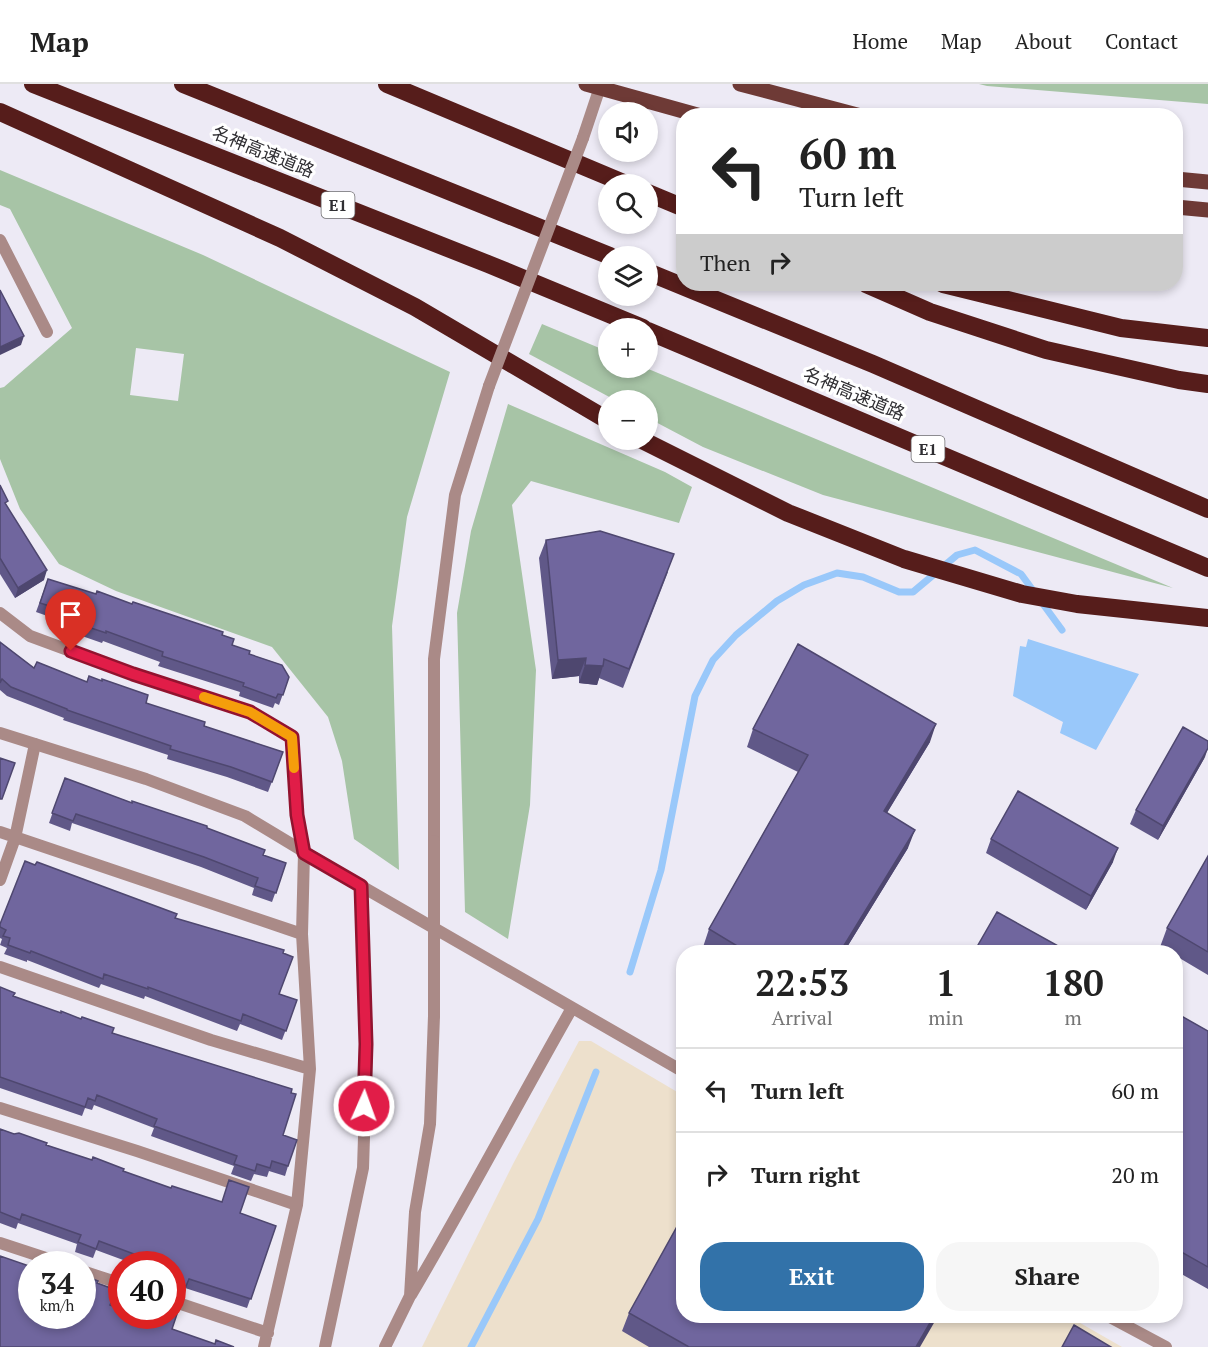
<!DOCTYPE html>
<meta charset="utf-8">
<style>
:root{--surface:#fff;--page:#f6f6f6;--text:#222;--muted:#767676;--line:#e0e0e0;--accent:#3272a9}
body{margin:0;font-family:"PT Serif","Noto Sans JP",serif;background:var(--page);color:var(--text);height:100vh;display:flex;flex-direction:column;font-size:22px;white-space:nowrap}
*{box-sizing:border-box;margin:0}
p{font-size:20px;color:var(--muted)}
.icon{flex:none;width:33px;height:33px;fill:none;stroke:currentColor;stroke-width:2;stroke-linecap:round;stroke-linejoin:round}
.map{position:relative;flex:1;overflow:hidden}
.sheet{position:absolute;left:676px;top:861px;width:507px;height:378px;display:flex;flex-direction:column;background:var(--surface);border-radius:24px;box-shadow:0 3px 9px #0003}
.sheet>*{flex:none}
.hud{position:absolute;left:676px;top:24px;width:507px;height:183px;border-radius:24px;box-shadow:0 3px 9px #0003;background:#fff;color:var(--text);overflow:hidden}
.buttons{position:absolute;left:598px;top:18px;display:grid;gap:12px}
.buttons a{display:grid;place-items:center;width:60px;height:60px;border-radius:50%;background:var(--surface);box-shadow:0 3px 9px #0003;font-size:30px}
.speed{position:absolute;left:18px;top:1167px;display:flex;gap:12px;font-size:30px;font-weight:700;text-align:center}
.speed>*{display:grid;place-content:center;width:78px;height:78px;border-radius:50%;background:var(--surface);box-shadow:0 3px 9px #0003;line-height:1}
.speed small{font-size:15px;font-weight:400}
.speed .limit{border:9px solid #d22;background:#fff;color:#111}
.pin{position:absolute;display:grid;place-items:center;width:51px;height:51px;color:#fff;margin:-62px -26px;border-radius:50% 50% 50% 0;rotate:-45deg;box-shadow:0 0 6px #0007}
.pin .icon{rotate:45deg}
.me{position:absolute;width:66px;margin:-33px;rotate:2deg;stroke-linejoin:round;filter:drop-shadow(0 0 4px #0008)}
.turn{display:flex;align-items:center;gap:21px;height:126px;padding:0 24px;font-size:27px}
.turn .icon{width:78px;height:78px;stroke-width:2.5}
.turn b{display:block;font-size:42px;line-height:51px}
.then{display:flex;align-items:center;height:57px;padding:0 24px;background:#0003;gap:12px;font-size:22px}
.eta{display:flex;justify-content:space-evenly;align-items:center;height:102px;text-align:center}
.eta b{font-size:36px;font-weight:700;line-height:42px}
.primary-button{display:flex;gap:12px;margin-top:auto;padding:12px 24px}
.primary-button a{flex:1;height:69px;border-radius:24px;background:var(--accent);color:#fff;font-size:24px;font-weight:700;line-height:69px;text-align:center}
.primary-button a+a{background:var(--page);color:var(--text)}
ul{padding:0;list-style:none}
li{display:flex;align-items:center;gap:18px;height:84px;padding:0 24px;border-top:2px solid var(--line)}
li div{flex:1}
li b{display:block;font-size:22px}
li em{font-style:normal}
header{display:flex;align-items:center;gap:36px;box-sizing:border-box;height:84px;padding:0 30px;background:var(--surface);border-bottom:2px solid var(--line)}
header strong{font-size:28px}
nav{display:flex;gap:33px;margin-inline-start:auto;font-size:21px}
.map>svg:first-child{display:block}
.industrial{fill:#ede0cc}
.green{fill:#a7c4a6;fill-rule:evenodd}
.water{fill:#99c8fa}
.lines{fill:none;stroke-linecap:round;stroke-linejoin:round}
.stream{stroke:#99c8fa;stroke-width:7}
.minor{stroke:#aa8a87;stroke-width:12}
.tertiary{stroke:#aa8a87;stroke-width:12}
.primary{stroke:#6e3a36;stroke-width:15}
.motorway{stroke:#561d1b;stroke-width:18}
.tertiary-bridge{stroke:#aa8a87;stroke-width:12}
.wall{fill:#605888}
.shaded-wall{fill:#4e476f}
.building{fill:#70669e;stroke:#4e476f;stroke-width:1.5}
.route-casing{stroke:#92132f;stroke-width:15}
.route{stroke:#e11d48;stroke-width:10}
.slow{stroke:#f59e0b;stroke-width:10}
.labels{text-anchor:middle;stroke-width:6;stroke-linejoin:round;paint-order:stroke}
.shield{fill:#fff;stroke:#6e6d70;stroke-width:1.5}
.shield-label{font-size:16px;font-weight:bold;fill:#302f33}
.street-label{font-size:18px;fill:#302f33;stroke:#fff}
</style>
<header>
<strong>Map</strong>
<nav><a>Home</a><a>Map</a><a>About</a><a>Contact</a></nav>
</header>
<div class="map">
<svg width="1208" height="1263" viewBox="0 0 1208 1263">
<rect width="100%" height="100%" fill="#edeaf5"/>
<path class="industrial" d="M 579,957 L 591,957 L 684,1012 L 684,1232 L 1068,1232 L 1122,1263 L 422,1263 L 513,1080 Z"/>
<path class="green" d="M 979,0 L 1208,0 L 1208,20 L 987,2 Z
M 0,86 L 203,171 L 450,288 L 407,433 L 392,542 L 399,786 L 354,755 L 342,677 L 328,633 L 272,563 L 116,507 L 59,480 L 20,425 L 0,375 L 0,304 L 4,303 L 72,244 L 10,125 L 0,121 ZM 136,264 L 184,270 L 178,317 L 130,311 Z
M 542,240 L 609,268 L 609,284 L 646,284 L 1173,504 L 823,411 L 703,363 L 648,334 L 648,316 L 615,316 L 529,270 Z
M 508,320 L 665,388 L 692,403 L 679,439 L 531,397 L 512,421 L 536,586 L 530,721 L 508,855 L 465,828 L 457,529 L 471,447 Z"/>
<path class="water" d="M 1028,555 L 1139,590 L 1096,666 L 1060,649 L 1063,638 L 1013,612 L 1020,562 L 1026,563 Z"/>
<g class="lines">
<path class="stream" d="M 630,888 L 661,786 L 695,612 L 713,576 L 736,551 L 777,517 L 804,501 L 837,489 L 863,493 L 899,508 L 913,508 L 957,471 L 975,466 L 1021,490 L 1062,546
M 471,1263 L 538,1135 L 596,988"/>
<path class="minor" d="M 0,156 L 47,248
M 0,529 L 30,552 L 133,590 L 250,628 L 292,653 L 297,731 L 304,769 L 302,850 L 310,985 L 297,1121 L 264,1263
M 0,748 L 302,850
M 0,796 L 15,754 L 35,660
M 0,883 L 211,956 L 310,985
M 0,1024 L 137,1067 L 297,1121
M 0,1159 L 64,1180
M 82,1187 L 122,1200
M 172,1217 L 268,1249"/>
<path class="tertiary" d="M 583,54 L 601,0
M 0,649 L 146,695 L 245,732 L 361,802 L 684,988
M 434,757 L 434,575 L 455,411 L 489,302
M 411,1211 C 467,1116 518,1019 572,924
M 1108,1232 L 1166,1263
M 325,1263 L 363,1084 L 367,960 L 361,802
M 385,1263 L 410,1212 L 415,1128 L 430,1040 L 434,932"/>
<path class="primary" d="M 586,0 L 701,32
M 740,0 L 861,32
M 1176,95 L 1208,98
M 1176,123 L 1208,126"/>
<path class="motorway" d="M 33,0 L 488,180 L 643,244
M 183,0 L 610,172
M 387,0 L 626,100
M 0,28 L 280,154 L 415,223 L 609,337
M 648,109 L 684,124
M 648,188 L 873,280 L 1208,425
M 866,200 L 930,228 L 1046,266 L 1179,296 L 1208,300
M 943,200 L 1121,244 L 1208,254
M 648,247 L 1208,484
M 642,356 L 788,429 L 904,475 L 1022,510 L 1077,520 L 1208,534"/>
<path class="tertiary-bridge" d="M 489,302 L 583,54
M 434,932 L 434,757"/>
</g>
<path class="wall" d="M 0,401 L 6,421 L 44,496 L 15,514 L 0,490 Z
M 546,456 L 668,488 L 623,604 L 599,594 L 597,601 L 579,599 L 579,592 L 552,595 L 539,474 Z
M 48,495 L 222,551 L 232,561 L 249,570 L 289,593 L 279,621 L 275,619 L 273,624 L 239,612 L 240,608 L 158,582 L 160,578 L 103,557 L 102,559 L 82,552 L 82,550 L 54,541 L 56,535 L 36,528 Z
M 0,558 L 34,584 L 87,598 L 146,619 L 204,642 L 283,668 L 268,708 L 227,693 L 167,675 L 168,671 L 63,636 L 64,634 L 7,612 L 0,606 Z
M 753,645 L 930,658 L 887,729 L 908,764 L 844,868 L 711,868 L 703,863 L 709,845 L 798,688 L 747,663 Z
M 1205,673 L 1158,756 L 1130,740 L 1136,726 Z
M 65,694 L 132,719 L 207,744 L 263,771 L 286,779 L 272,818 L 252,811 L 254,804 L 201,783 L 72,739 L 70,747 L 49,739 Z
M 991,755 L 1113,778 L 1086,826 L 986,769 Z
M 1208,772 L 1208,891 L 1176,872 L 1176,868 L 1170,868 L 1160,863 L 1167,844 Z
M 35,781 L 175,834 L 283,869 L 280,910 L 297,916 L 282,956 L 240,940 L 237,947 L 145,912 L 144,915 L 101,900 L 99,904 L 27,876 L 27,878 L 4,870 L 7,864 L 0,861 L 2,855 L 0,854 L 0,840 Z
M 0,903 L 13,912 L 112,949 L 283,1051 L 288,1082 L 285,1092 L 269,1087 L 267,1093 L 254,1090 L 251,1097 L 231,1090 L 234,1082 L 151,1052 L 154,1044 L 94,1021 L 92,1026 L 85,1024 L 82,1032 L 0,1004 Z
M 1176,929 L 1208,947 L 1208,1205 L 1176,1187 Z
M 0,1045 L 123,1087 L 276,1142 L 247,1224 L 185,1204 L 182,1212 L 172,1209 L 172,1180 L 134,1180 L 96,1166 L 93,1174 L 75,1168 L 77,1160 L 18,1139 L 16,1145 L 0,1139 Z
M 629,1229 L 920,1263 L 649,1263 L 622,1247 Z"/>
<path class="shaded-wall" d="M 24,252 L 21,261 L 0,271 L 0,263 Z
M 47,486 L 44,496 L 15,514 L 18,504 Z
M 586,574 L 579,592 L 552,595 L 558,576 Z
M 585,581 L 603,582 L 597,601 L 579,599 Z
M 936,640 L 930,658 L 877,745 L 884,727 Z
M 1208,664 L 1205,673 L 1158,756 L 1163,742 Z
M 915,746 L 908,764 L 844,868 L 840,868 Z
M 1118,764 L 1113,778 L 1086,826 L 1091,812 Z
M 934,1232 L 938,1232 L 920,1263 L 916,1263 Z"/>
<path class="building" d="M 0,206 L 24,252 L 0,263 Z
M 0,401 L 8,417 L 5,419 L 47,486 L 18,504 L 0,474 Z
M 600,447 L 674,470 L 629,585 L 604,575 L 603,582 L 585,581 L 586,574 L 558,576 L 546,456 Z
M 48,495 L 96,510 L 97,507 L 132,520 L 133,518 L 223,548 L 222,551 L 234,555 L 232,561 L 250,567 L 249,570 L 282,581 L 289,593 L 283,611 L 278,610 L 276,614 L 243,602 L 244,599 L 162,572 L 163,568 L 106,547 L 106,549 L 85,542 L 86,540 L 57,532 L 59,525 L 40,519 Z
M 0,558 L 34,584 L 37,578 L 87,598 L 89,592 L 102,597 L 102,595 L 148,611 L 146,619 L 205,638 L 204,642 L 283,668 L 272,698 L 231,683 L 170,665 L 171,662 L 67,626 L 67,625 L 11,603 L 2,595 L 0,599 Z
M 798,560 L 936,640 L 884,727 L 915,746 L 840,868 L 747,868 L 709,845 L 808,671 L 753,645 Z
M 1183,643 L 1208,657 L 1208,664 L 1163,742 L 1136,726 Z
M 0,674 L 15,679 L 2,715 L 0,715 Z
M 65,694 L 132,719 L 132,717 L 207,742 L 207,744 L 265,766 L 263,771 L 286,779 L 276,809 L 255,802 L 258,794 L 204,773 L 76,730 L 73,737 L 52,729 Z
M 1018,707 L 1118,764 L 1091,812 L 991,755 Z
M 1208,772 L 1208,868 L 1167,844 Z
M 25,777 L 35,781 L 37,778 L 177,830 L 175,834 L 284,866 L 283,869 L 293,873 L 279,910 L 297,916 L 286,947 L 243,930 L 241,937 L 148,903 L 148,905 L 104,890 L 103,895 L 31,867 L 30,869 L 8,861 L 10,854 L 3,852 L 6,846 L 0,843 L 0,840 Z
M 997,828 L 1069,868 L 974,868 Z
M 0,903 L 15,909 L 13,912 L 61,929 L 61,927 L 81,935 L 82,933 L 114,944 L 112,949 L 292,1005 L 291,1009 L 296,1010 L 283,1051 L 297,1056 L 288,1082 L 272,1077 L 270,1084 L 257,1080 L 255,1087 L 234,1080 L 237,1072 L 154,1042 L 157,1035 L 97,1011 L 95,1017 L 88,1014 L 85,1023 L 0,993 Z
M 1176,929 L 1208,947 L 1208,1183 L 1176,1165 Z
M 0,1045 L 14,1050 L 19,1049 L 47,1059 L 46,1061 L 92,1076 L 93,1073 L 124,1085 L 123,1087 L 171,1104 L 172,1102 L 222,1118 L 229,1096 L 249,1103 L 240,1129 L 276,1142 L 251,1215 L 189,1195 L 186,1202 L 174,1199 L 172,1201 L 172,1180 L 149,1180 L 150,1176 L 99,1157 L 96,1165 L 78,1158 L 81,1151 L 22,1130 L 20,1136 L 0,1128 Z
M 684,1130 L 684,1232 L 934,1232 L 916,1263 L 689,1263 L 629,1229 Z
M 0,1172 L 32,1183 L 32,1232 L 82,1232 L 82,1191 L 98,1197 L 97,1199 L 116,1206 L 110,1221 L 122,1225 L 122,1232 L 140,1232 L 153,1236 L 155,1232 L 172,1232 L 172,1215 L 181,1218 L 172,1245 L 215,1260 L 216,1256 L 234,1263 L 0,1263 Z
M 1074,1241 L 1111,1263 L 1062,1263 Z"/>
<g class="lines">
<g class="route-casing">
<path id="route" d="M 71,567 L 133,590 L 250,628 L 292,653 L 297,731 L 304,769 L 361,802 L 366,960 L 364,1022"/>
</g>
<use href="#route" class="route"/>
<path class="slow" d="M 204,613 L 250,628 L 292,653 L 294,684"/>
</g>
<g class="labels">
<g class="shield">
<rect x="321.5" y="108" width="33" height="26" rx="4.5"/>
<rect x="911.5" y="352" width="33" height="26" rx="4.5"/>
</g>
<g class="shield-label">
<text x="338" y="127">E1</text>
<text x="928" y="371">E1</text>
</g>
<g class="street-label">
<text transform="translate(263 68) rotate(22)" y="6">名神高速道路</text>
<text transform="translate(854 310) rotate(23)" y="6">名神高速道路</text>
</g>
</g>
</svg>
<div class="buttons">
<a><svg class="icon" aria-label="sound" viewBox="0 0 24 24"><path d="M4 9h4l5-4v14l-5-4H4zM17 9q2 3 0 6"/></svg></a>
<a><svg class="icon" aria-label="search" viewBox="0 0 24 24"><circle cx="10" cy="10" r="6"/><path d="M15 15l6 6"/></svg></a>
<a><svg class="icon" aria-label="layers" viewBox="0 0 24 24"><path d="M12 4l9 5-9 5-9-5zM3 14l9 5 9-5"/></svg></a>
<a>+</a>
<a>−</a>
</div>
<div class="speed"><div>34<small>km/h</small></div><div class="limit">40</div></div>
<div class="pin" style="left:71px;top:567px;background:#d93025"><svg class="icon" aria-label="arrive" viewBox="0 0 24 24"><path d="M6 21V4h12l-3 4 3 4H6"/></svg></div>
<svg class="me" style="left:364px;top:1022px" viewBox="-20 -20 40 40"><circle r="17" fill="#e11d48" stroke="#fff" stroke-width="3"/><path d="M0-11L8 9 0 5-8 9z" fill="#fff"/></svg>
<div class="hud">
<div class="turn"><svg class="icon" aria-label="left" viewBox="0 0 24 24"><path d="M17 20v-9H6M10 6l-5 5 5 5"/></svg><div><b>60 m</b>Turn left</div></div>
<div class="then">Then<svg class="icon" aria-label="right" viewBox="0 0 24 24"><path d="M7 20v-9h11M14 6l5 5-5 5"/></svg></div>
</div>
<section class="sheet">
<div class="eta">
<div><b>22:53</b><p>Arrival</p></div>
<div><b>1</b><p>min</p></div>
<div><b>180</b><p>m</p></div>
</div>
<ul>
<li><svg class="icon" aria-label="left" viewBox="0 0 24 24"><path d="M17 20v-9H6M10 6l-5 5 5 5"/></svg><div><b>Turn left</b></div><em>60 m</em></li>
<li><svg class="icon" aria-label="right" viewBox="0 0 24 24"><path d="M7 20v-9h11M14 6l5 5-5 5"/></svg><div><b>Turn right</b></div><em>20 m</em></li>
</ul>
<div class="primary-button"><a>Exit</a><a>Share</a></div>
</section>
</div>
